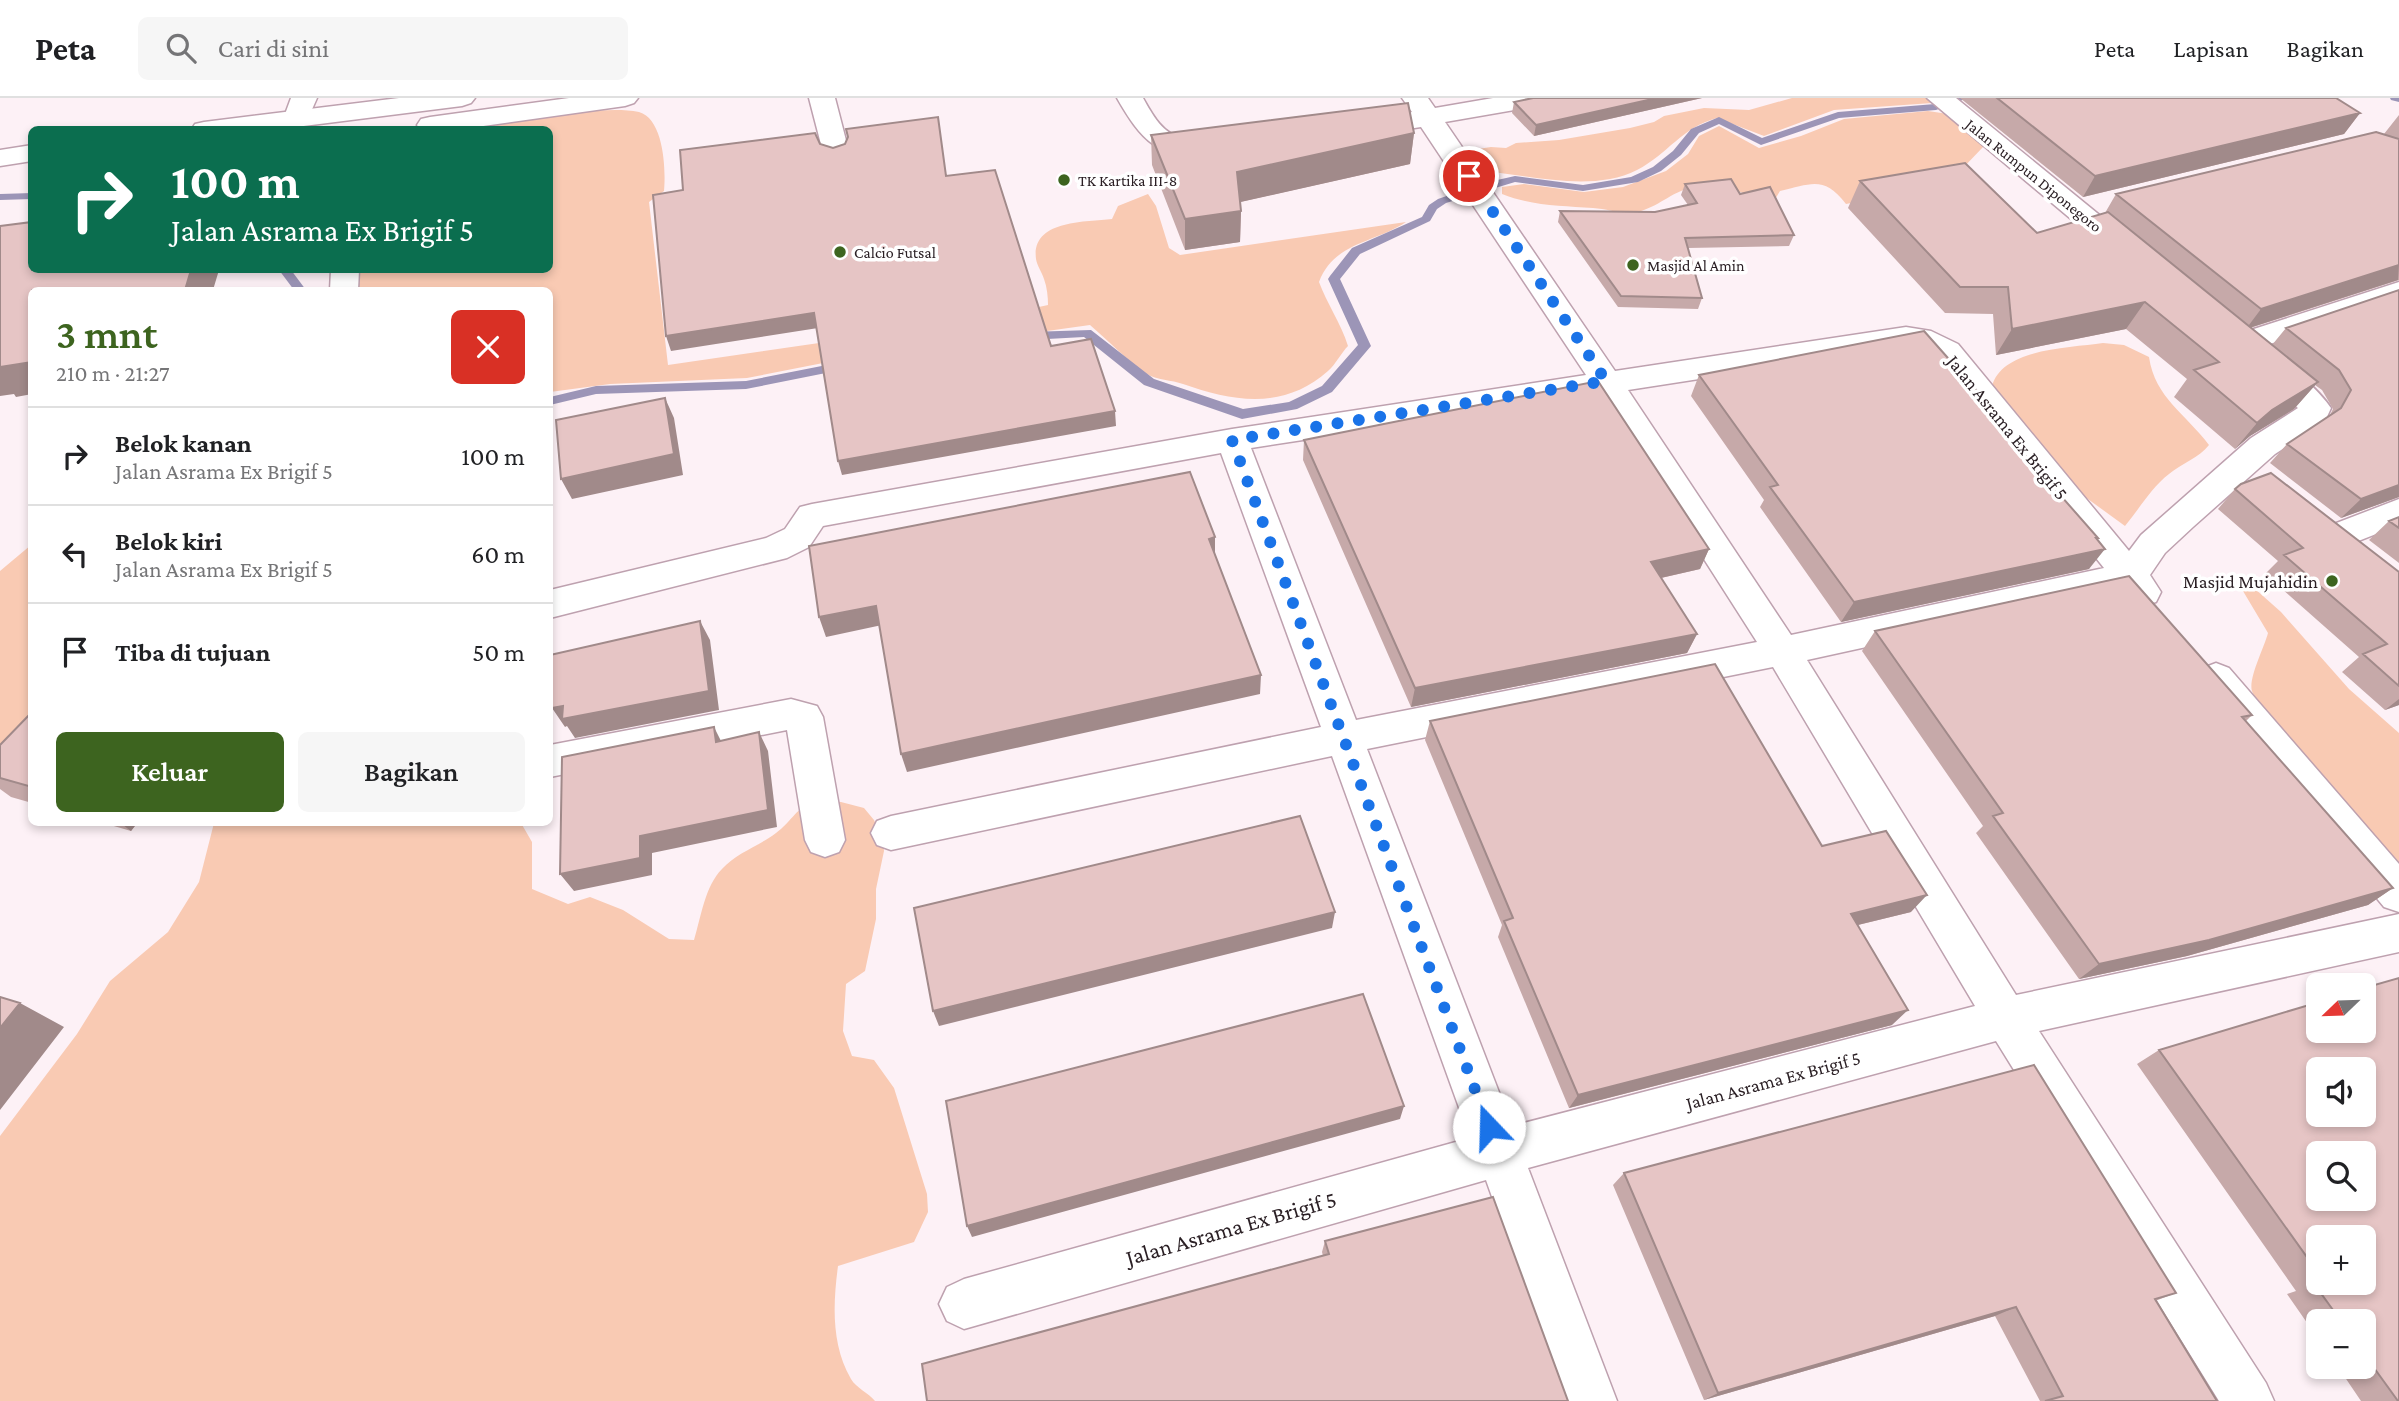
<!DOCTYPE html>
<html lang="id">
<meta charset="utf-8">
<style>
:root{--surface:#fff;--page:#f6f6f6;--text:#202124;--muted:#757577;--line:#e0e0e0;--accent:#3d641f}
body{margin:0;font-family:"Crimson Pro",serif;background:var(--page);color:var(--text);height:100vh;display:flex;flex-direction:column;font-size:26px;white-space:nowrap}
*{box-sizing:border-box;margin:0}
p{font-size:23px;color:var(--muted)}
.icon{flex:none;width:38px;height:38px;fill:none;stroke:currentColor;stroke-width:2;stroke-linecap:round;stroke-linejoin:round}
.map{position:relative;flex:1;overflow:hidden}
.drawer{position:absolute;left:28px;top:189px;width:525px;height:539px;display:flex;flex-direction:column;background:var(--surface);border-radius:10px;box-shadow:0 4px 10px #0003}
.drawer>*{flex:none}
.top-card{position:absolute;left:28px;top:28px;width:525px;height:147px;border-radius:10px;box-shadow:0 4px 10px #0003;background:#0b6e4f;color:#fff;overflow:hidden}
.needle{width:46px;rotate:247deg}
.tools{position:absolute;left:2306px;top:875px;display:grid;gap:14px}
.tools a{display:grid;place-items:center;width:70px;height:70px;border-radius:10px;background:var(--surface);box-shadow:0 4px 10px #0003;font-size:35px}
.pin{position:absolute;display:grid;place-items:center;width:60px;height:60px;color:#fff;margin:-30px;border:4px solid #fff;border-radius:50%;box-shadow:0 2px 7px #0007}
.me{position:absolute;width:77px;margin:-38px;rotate:339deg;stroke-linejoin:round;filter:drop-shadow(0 0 5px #0008)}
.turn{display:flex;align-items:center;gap:24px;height:147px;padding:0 28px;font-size:32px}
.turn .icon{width:91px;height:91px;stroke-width:2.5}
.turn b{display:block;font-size:49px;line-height:60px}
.round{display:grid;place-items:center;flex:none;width:74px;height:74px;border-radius:10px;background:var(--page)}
.headline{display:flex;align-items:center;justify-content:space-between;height:119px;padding:0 28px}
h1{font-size:42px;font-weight:600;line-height:52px;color:var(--accent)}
.action{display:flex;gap:14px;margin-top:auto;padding:14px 28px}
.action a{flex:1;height:80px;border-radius:10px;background:var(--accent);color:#fff;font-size:28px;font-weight:600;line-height:80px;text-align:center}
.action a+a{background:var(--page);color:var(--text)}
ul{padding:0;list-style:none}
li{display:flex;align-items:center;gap:21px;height:98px;padding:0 28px;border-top:2px solid var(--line)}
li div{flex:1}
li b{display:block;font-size:26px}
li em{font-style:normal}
header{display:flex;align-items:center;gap:42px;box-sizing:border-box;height:98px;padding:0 35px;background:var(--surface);border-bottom:2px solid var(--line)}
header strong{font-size:33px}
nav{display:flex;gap:38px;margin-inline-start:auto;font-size:24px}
.search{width:490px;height:63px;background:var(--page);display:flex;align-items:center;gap:18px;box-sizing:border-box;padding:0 24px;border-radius:10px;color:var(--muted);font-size:26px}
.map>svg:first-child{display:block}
.green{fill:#f9cab3}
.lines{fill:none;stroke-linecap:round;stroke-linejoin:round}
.stream{fill:#9c95b7;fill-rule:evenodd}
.minor-casing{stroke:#bea1af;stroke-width:3}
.highway-casing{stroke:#bea1af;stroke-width:3}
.minor{fill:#fff;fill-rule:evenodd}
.highway{fill:#fff;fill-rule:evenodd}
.wall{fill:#c6a9a9;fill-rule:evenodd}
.shaded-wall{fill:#a18a8a}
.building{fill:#e6c5c5;stroke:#a18a8a;stroke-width:2;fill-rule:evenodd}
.route{stroke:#1a73e8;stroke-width:12;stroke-dasharray:0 21.6}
.poi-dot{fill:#3d641f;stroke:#fff;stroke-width:2.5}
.labels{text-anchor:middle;stroke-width:7;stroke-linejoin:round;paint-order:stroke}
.far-street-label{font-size:16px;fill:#2b2025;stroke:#fff}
.far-poi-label{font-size:16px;fill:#2b2025;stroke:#fff;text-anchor:start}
.street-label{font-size:19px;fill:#2b2025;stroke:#fff}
.poi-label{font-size:19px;fill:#2b2025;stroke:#fff;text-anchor:end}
.near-street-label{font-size:23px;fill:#2b2025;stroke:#fff}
</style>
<header>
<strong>Peta</strong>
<div class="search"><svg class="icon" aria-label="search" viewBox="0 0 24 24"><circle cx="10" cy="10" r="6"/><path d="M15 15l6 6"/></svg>Cari di sini</div>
<nav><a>Peta</a><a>Lapisan</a><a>Bagikan</a></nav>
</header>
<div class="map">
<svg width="2399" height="1303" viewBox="0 0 2399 1303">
<rect width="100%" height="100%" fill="#fdf1f6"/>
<path class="green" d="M 1792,0 L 1932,0 L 1932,5 L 1834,12 L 1764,38 L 1717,20 C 1682,29 1668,56 1637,72 C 1592,95 1530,77 1483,73 C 1474,68 1470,66 1472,56 L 1478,51 L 1491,49 L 1506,50 L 1516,45 L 1559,42 L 1630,30 L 1654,24 L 1664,18 L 1704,10 L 1749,12 Z
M 578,13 C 597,13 621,10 639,14 C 664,21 666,72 664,93 L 649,104 L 668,267 L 985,221 L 1048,207 C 1048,199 1047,189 1044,181 C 1042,174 1037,168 1036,161 C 1031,122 1085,124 1112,121 L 1118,108 L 1148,96 L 1156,108 L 1169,150 L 1180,157 L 1406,124 C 1375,145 1334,144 1319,184 C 1327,206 1341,225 1348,248 C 1341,255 1336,266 1328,273 C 1284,312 1234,304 1183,286 C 1172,282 1156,282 1147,276 C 1126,262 1109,243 1090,227 L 1047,233 L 971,236 L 747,280 L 610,286 L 550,294 L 550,192 L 354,192 L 355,172 L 550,172 L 550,32 L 473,31 Z
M 1928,13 L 1948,16 L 1984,48 L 1962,71 L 1893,97 L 1846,106 C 1824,77 1811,86 1780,93 L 1774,103 C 1747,98 1723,85 1695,89 C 1674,92 1661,107 1641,113 C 1626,118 1609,111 1593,110 C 1562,108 1532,108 1502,96 L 1502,89 L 1524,86 L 1584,94 L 1623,89 L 1666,73 L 1688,56 L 1699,38 L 1719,28 L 1759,50 L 1801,38 L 1844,21 Z
M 2103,245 L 2124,247 L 2149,259 C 2155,300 2186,316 2209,347 C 2199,360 2182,365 2169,376 C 2151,390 2140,410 2125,428 L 2081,396 L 1992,288 C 2002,250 2070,250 2103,245 Z
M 31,447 L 31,638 L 0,653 L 0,473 Z
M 2245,482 L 2281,514 L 2349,591 L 2399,635 L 2399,780 L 2265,618 C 2261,610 2255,601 2252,593 C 2248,581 2264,550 2268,535 L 2240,488 Z
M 812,703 L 841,704 L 864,710 L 874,722 L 883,742 L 884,753 L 876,791 L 876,821 L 865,873 L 846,886 L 843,933 L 852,958 L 874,962 L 894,990 L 927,1096 L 928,1114 L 914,1144 L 838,1168 C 833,1206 831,1246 851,1281 C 856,1290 869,1295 875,1303 L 0,1303 L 0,1038 L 77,936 L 110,883 L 168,834 L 199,784 L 214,725 L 521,725 L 532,744 L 532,791 L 568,806 L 590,799 L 623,812 L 669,841 L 694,842 C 701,819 705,788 722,771 C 736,755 759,748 776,735 C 792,723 793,714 812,703 Z"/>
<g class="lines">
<path class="stream" d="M 1953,0 L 1968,0 L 1936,12 L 1839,20 L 1761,47 L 1719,26 L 1699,35 L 1681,57 L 1661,73 L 1638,84 L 1583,93 L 1515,84 L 1446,105 L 1437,111 L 1430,123 L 1360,156 L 1340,181 L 1371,248 L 1332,294 L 1297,311 L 1242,321 L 1144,287 L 1084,239 L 1029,242 L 1023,238 L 1029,234 L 1091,232 L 1154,281 L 1243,311 L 1289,304 L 1322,288 L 1358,247 L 1328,181 L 1330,178 L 1352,150 L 1422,119 L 1429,107 L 1438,101 L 1484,85 L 1515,78 L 1583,87 L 1631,79 L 1653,69 L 1673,53 L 1691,31 L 1719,19 L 1762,40 L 1838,14 L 1935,6 Z
M 2390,0 L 2399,0 L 2399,4 L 2391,2 Z
M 32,95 L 32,101 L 0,102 L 0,96 Z
M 279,172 L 291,172 L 306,192 L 294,192 Z
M 842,264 L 846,265 L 846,271 L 746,291 L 596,296 L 550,307 L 550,299 L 596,288 L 746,283 Z"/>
<g class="minor-casing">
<path id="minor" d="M 291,0 L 317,0 L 306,25 L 297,27 L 288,25 L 284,19 Z
M 809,0 L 835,0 L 849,54 L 846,60 L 836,62 L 826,60 L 823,54 Z
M 1117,0 L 1143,0 C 1152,16 1163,37 1183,40 C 1192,42 1202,40 1211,42 L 1215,48 L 1211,54 C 1160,66 1140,40 1117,0 Z
M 1402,0 L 1428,0 L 1435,10 L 1493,0 L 1550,0 L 1546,5 L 1537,8 L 1445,24 L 1615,273 L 1906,229 L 1931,233 L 1958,246 L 2129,453 L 2141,437 L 2251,340 L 2298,310 L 2253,273 L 2248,266 L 2253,259 C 2254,258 2264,256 2264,256 C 2282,256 2322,296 2331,310 L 2325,323 L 2275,356 L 2193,429 L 2165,455 L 2150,477 L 2161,494 L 2156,504 C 2140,509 2132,506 2122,493 L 1807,562 L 2016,897 L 2399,816 L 2399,854 L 2039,933 L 2266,1285 L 2274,1303 L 2219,1303 L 1996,943 L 1528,1070 L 1617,1303 L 1565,1303 L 1486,1082 L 964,1231 L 947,1223 L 939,1206 L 947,1189 L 964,1181 L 1470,1040 L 1332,658 L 891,752 L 877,747 L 871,735 L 877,723 L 891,718 L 1321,629 L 1221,355 L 823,428 L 809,449 L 787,460 L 550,520 L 550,492 L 766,440 L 785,431 L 800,409 L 812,406 L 1232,331 L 1586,277 L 1421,29 L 1408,31 L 1399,29 L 1395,23 L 1399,17 L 1412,14 ZM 1906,249 L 1914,250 L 1936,260 L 2104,470 L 1791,537 L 1628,292 ZM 1599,297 L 1757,544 L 1356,622 L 1251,350 ZM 1773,569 L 1975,908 L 1512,1028 L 1367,651 Z
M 1927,0 L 1956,0 L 2135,146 L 2139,152 L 2135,158 L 2125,161 L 2115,158 Z
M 331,172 L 359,172 L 358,192 L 330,192 Z
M 2399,184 L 2399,203 L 2240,256 L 2229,253 L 2225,246 L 2229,239 Z
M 2399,401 L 2399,427 L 2338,451 L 2326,447 L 2321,438 L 2326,429 Z
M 2216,565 L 2229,570 L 2399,766 L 2399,814 L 2384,809 L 2203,590 L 2197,580 L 2203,570 Z
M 791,601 L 817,608 L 823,619 L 845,742 L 839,754 L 825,759 L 811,754 L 805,742 L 787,632 L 550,679 L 550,647 Z"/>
</g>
<g class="highway-casing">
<path id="highway" d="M 399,0 L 475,0 L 471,5 L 462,8 L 272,32 L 191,32 L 195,26 L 204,24 Z
M 569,0 L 638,0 L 634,5 L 625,8 L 455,32 L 420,32 L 417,27 L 421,21 L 430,19 Z
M 32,47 L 32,63 L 0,68 L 0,52 Z"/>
</g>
<use href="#minor" class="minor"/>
<use href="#highway" class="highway"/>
</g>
<path class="wall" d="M 1533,0 L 1702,0 L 1534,38 L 1512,15 L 1514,4 Z
M 1960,0 L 2336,0 L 2360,15 L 2344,36 L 2083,99 Z
M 2399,17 L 2399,182 L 2250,230 L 2272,247 L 2286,230 L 2399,192 L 2399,399 L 2341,420 L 2270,365 L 2287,346 L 2330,317 L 2333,311 L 2322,292 L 2315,287 L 2294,311 L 2250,338 L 2235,351 L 2174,299 L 2187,281 L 2126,231 L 1996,257 L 1993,216 L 1945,215 L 1848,110 L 1860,83 L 2037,135 L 2105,115 L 2116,96 L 2384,36 Z
M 1414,35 L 1410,66 L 1240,104 L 1241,113 L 1240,144 L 1185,152 L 1152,67 L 1151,37 Z
M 1685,86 L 1740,96 L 1794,137 L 1789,148 L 1688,150 L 1702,200 L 1698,211 L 1618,209 L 1558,124 L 1560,113 L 1655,114 L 1688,107 L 1681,97 Z
M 1699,277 L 1998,327 L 2098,440 L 2089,471 L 1841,524 L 1760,409 L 1764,402 L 1691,298 Z
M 1304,342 L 1709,451 L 1700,471 L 1661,480 L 1697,536 L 1687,555 L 1411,609 L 1303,362 Z
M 2235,391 L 2399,474 L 2399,607 L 2385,612 L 2342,574 L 2359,559 L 2265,476 L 2278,463 L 2218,411 Z
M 2399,419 L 2399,465 L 2369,442 L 2389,423 Z
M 1875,533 L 2252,617 L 2246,623 L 2393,790 L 2368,807 L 2187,858 L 2079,881 L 1976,735 L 1983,728 L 1862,553 Z
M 32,614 L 32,705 L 11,699 L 0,691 L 0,647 Z
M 1430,623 L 1822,748 L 1911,814 L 1858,827 L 1892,927 L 1569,1010 L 1498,839 L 1502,827 L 1425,642 Z
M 100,724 L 138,724 L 131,733 Z
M 2319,904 L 2399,1303 L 2361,1303 L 2338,1269 L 2364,1269 L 2364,1223 L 2319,1223 L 2319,1242 L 2287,1196 L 2296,1193 L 2137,966 L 2159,952 ZM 2319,1139 L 2364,1185 L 2319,1185 Z
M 1624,1075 L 2176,1195 L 2155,1203 L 2217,1303 L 2040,1303 L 1995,1218 L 1704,1302 L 1613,1087 Z
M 1325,1143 L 1568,1303 L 1323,1158 L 1322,1154 Z"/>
<path class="shaded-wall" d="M 1657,0 L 1702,0 L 1534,38 L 1536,27 Z
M 2360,15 L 2344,36 L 2083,99 L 2095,78 Z
M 1414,35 L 1410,66 L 1236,105 L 1237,74 Z
M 1241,113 L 1240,144 L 1185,152 L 1185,121 Z
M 2399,167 L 2398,182 L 2246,231 L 2261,211 Z
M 191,172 L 219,172 L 213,192 L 185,192 Z
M 2145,204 L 2126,231 L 1996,257 L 2012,231 Z
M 814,215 L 818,230 L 671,253 L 666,238 Z
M 32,264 L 32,296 L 16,299 L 14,296 L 0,298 L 0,269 Z
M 2318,284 L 2294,311 L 2250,338 L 2235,351 L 2257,325 L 2272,312 Z
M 665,300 L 674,320 L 683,377 L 572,401 L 561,381 Z
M 1115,313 L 1116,328 L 842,377 L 838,363 Z
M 2399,387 L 2399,399 L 2341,420 L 2361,401 Z
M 1215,439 L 1215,460 L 1209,441 Z
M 2098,440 L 2087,454 L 2105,451 L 2089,471 L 1841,524 L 1854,504 Z
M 1709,451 L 1700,471 L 1643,484 L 1651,464 Z
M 876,508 L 882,527 L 826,539 L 819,519 Z
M 700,523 L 710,542 L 719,612 L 575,640 L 567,628 L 565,629 L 552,610 Z
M 1697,536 L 1687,555 L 1411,609 L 1415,590 Z
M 1261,577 L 1260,596 L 907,674 L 901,656 Z
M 2399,601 L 2399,607 L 2385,612 Z
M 714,629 L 723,647 L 716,644 Z
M 759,634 L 768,653 L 777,729 L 652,755 L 652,777 L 574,793 L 560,776 L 640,738 Z
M 119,724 L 138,724 L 131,733 Z
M 2393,790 L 2368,807 L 2187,858 L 2079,881 L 2099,866 Z
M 1927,797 L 1911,814 L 1837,832 L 1851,816 Z
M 1335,814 L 1332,830 L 939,928 L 933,913 Z
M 20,905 L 64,929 L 0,1012 L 0,930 Z
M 1908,912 L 1892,927 L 1569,1010 L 1578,997 Z
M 1404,1008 L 1400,1021 L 972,1139 L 967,1128 Z
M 2016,1209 L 1995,1218 L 1704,1302 L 1718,1295 Z"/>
<path class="building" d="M 1533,0 L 1657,0 L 1536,27 L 1514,4 Z
M 1997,0 L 2336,0 L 2360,15 L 2095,78 Z
M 1408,5 L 1414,35 L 1237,74 L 1241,113 L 1185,121 L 1151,37 Z
M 938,19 L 946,78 L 995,72 L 1051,248 L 1091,241 L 1115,313 L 838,363 L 814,215 L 666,238 L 653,97 L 683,92 L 680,52 L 815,35 L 820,46 L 833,50 L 845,46 L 848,39 L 846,31 Z
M 2376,34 L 2399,41 L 2399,167 L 2261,211 L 2116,96 Z
M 1965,65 L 2037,135 L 2108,114 L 2318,284 L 2272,312 L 2257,325 L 2194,272 L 2219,264 L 2145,204 L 2012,231 L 2008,189 L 1960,189 L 1860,83 Z
M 1731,81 L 1740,96 L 1770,89 L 1794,137 L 1685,140 L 1702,200 L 1621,198 L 1560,113 L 1655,114 L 1697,105 L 1685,86 Z
M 32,124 L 32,172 L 191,172 L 185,192 L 32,192 L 32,264 L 0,269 L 0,128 Z
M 2399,192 L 2399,387 L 2361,401 L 2287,346 L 2341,310 L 2351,292 L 2339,272 L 2286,230 Z
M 1924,233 L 2002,321 L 1995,323 L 2098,440 L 2096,440 L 2105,451 L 1854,504 L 1770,389 L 1778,387 L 1699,277 Z
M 1598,283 L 1709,451 L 1651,464 L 1697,536 L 1415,590 L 1304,342 Z
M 665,300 L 674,356 L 561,381 L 556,322 Z
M 1190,374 L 1215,439 L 1209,441 L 1261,577 L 901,656 L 876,508 L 819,519 L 809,448 Z
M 2271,375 L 2399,474 L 2399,588 L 2363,556 L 2387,546 L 2284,457 L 2303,450 L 2235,391 L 2241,386 Z
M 2399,419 L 2399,430 L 2389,423 Z
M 2129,478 L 2252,617 L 2242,619 L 2393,790 L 2209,842 L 2099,866 L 1993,718 L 2003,715 L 1875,533 Z
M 700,523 L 709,593 L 562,621 L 563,608 L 552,610 L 550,557 Z
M 1715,566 L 1822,748 L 1886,733 L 1927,797 L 1851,816 L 1908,912 L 1578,997 L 1504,823 L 1513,820 L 1430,623 Z
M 32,614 L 32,689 L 0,680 L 0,647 Z
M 714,629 L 716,644 L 759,634 L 768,712 L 640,738 L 640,760 L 560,776 L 562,659 Z
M 1300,718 L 1335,814 L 933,913 L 914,810 Z
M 2399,880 L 2399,1303 L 2398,1303 L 2364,1256 L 2364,1223 L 2341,1223 L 2315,1187 L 2322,1185 L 2364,1185 L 2364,1139 L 2319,1139 L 2319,1176 L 2159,952 L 2319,904 L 2319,933 L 2364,933 L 2364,890 ZM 2319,971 L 2364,971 L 2364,1017 L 2319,1017 ZM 2319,1055 L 2364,1055 L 2364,1101 L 2319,1101 Z
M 1363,896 L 1404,1008 L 967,1128 L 946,1003 Z
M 0,899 L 20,905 L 0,930 Z
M 2034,967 L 2176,1195 L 2155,1201 L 2217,1303 L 2045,1303 L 2063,1298 L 2016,1209 L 1718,1295 L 1624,1075 Z
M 1493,1099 L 1568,1303 L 927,1303 L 922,1266 L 1329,1156 L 1325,1143 Z"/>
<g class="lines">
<path class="route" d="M 1469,78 L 1606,283 L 1232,342 L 1489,1029"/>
</g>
<g class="poi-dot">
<circle cx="1064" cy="82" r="7"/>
<circle cx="840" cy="154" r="7"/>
<circle cx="1633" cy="167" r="7"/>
<circle cx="2332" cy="483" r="7"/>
</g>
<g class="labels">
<g class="far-street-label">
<text transform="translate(2034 77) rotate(39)" y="6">Jalan Rumpun Diponegoro</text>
</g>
<g class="far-poi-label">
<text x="1078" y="88">TK Kartika III-8</text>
<text x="854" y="160">Calcio Futsal</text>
<text x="1647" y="173">Masjid Al Amin</text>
</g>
<g class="street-label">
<text transform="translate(2008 329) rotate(51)" y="7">Jalan Asrama Ex Brigif 5</text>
<text transform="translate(1773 982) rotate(-15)" y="7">Jalan Asrama Ex Brigif 5</text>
</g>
<g class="poi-label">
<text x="2318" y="490">Masjid Mujahidin</text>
</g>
<g class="near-street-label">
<text transform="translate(1231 1130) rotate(-16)" y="8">Jalan Asrama Ex Brigif 5</text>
</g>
</g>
</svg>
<div class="tools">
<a><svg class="needle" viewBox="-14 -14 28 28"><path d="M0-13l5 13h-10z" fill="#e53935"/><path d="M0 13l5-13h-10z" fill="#757577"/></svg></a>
<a><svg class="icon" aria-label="sound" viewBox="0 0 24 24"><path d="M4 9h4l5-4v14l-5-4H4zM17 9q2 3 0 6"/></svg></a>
<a><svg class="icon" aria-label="search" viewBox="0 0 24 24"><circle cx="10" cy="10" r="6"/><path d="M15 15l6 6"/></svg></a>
<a>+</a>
<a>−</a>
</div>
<div class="pin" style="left:1469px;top:78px;background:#d93025"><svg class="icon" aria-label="arrive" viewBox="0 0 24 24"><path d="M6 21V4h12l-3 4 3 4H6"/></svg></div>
<svg class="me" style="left:1489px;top:1029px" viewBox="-20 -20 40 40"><circle r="19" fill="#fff"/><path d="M0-13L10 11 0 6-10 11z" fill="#1a73e8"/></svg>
<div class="top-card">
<div class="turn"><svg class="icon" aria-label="right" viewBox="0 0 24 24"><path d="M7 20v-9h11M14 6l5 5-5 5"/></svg><div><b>100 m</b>Jalan Asrama Ex Brigif 5</div></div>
</div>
<section class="drawer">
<div class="headline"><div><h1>3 mnt</h1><p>210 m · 21:27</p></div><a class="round" style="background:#d93025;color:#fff"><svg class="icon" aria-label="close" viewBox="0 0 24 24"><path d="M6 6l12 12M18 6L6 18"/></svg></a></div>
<ul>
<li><svg class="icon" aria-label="right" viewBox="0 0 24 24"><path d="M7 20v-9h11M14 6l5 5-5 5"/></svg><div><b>Belok kanan</b><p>Jalan Asrama Ex Brigif 5</p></div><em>100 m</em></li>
<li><svg class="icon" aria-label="left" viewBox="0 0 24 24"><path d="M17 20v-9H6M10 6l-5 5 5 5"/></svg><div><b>Belok kiri</b><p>Jalan Asrama Ex Brigif 5</p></div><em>60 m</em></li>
<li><svg class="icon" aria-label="arrive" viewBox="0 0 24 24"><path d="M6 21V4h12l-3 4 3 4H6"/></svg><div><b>Tiba di tujuan</b></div><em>50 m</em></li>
</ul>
<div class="action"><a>Keluar</a><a>Bagikan</a></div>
</section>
</div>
